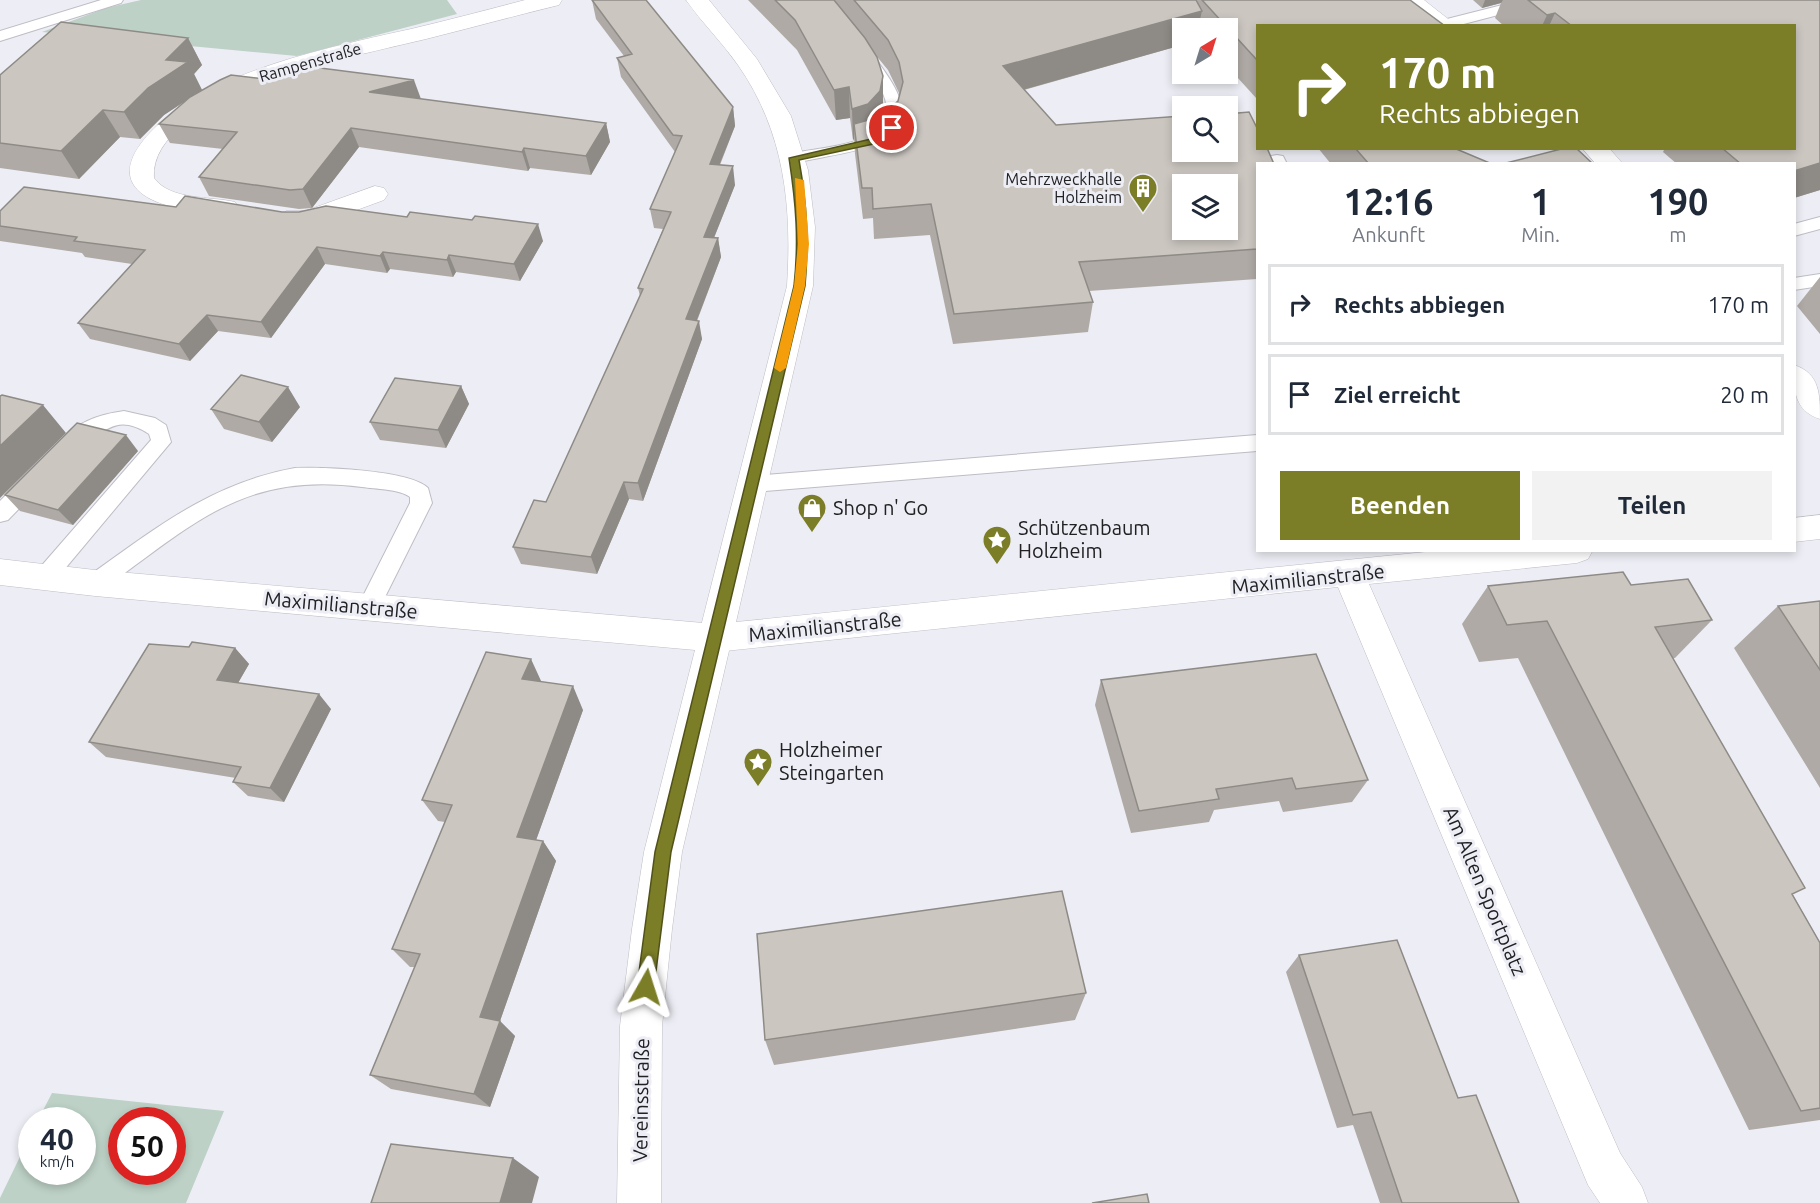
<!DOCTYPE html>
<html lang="de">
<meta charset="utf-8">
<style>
:root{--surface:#fff;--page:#f2f2f3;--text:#1f2937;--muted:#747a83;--line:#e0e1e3;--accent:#7c7e27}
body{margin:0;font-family:Ubuntu,sans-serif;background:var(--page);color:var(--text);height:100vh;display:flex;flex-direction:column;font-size:22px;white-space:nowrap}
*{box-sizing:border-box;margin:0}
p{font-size:20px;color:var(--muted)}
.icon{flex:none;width:33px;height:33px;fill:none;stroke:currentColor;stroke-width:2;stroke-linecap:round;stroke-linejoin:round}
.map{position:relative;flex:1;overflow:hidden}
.details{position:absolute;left:1256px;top:162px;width:540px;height:390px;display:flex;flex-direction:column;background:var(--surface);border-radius:0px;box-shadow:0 3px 9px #0003}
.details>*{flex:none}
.guide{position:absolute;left:1256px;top:24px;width:540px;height:126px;border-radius:0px;box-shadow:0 3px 9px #0003;background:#7c7e27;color:#fff;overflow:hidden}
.needle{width:39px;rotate:38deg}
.controls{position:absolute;left:1172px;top:18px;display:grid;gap:12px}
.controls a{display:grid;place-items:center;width:66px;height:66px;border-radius:0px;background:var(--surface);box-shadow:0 3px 9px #0003;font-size:30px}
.speed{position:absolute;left:18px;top:1107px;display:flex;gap:12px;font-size:30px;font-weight:700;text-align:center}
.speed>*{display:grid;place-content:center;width:78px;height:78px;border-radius:50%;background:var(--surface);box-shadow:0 3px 9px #0003;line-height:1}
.speed small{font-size:15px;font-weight:400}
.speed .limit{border:9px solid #d22;background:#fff;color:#111}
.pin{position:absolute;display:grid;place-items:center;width:51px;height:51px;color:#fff;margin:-26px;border:3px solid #fff;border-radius:50%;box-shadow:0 2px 6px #0007}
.me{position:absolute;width:66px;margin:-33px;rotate:6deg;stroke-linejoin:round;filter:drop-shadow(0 0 4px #0008)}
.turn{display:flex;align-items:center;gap:21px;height:126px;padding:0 24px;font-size:27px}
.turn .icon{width:78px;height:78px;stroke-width:2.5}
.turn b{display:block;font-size:42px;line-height:51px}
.eta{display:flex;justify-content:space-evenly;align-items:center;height:102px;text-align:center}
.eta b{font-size:36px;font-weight:700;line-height:42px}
.primary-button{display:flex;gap:12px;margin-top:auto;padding:12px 24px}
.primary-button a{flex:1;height:69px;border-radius:0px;background:var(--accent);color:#fff;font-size:24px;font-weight:700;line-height:69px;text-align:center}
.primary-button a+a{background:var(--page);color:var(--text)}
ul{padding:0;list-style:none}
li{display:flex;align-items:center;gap:18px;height:81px;margin:0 12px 9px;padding:0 12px;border:3px solid var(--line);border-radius:0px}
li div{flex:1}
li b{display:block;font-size:22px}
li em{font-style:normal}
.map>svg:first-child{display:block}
.green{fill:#bdd1c6;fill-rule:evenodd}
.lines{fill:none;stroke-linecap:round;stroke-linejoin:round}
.service-casing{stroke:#bebdc5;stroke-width:2}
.minor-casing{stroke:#bebdc5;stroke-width:1}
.secondary-casing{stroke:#bebdc5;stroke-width:1}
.service{fill:#fff;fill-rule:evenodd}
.minor{fill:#fff;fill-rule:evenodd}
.secondary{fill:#fff;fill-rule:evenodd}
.wall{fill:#afaaa5;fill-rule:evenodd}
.shaded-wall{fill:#8e8b86}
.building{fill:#cbc6c0;stroke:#8e8b86;stroke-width:1.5;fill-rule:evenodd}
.route{fill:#7c7e27;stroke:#515219;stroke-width:1.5}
.slow{fill:#f59e0b}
.labels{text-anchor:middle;stroke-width:6;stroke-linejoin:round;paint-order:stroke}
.far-street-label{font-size:16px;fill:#212124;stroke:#ededf5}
.far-poi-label{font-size:16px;fill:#212124;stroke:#ededf5;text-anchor:end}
.poi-label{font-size:20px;fill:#212124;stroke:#ededf5;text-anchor:start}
.street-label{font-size:20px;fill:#212124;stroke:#ededf5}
</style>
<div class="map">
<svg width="1820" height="1203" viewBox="0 0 1820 1203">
<rect width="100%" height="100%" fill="#ededf5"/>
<path class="green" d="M 141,0 L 447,0 L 457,14 L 297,56 L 42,32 L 106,8 Z
M 52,1093 L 224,1111 L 186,1203 L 0,1203 L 0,1198 L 31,1134 L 32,1172 L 82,1172 L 82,1120 L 38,1120 ZM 122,1120 L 172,1120 L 172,1172 L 122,1172 Z"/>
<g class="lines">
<g class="service-casing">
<path id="service" d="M 101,0 L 123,0 L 121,3 L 0,41 L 0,31 Z
M 1522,0 L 1546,0 L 1544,3 L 1456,26 L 1437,24 L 1439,21 Z
M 863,48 L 868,50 C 949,146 874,146 794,163 L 788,162 L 786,158 L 788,154 C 819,147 900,146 885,99 C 880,81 866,68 855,53 Z
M 1277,155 L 1283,156 L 1287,164 L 1270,164 L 1271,156 Z
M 1820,217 L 1820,229 L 1794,236 L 1794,224 Z
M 1820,274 L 1820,286 L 1794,290 L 1794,278 Z
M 124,411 L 155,418 L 166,425 L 171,442 L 53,583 L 45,586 L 37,583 L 34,577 L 37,571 L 151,440 L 149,434 C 109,408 100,443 69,453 L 62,450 L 59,445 C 71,423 101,414 124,411 Z
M 1257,435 L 1257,451 L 752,492 L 745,490 L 742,484 L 745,478 L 752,476 Z
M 295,468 C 323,467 410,470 428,488 L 432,503 L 376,615 L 368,617 L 360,615 L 357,608 L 410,503 L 410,497 C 399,489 375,489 362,487 C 244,471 192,525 103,589 L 95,592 L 87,589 L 84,583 L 87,577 C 155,529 211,483 295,468 Z
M 33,473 L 40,475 L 43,481 L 40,487 L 8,520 L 0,522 L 0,501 L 26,475 Z"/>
</g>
<g class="minor-casing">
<path id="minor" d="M 525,0 L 562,0 L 559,5 C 514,16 470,28 426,39 C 365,54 148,95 154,178 C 171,201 211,196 235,202 L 239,208 L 235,214 C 217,218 195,213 177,208 C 76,185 161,113 211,89 C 273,59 343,44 411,29 C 449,20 487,10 525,0 Z
M 686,0 L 709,0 L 757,59 L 791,116 L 808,170 L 815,227 L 813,286 L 736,622 L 1445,550 L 1593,550 L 1588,559 L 1577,563 L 1369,584 L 1620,1153 L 1642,1187 L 1648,1203 L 1600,1203 L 1588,1185 L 1338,587 L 715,652 L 703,648 L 698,638 L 787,286 C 792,207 785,132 738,65 C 722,42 702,23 686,0 Z
M 1399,0 L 1424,0 L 1457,26 L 1431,26 Z
M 1582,148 L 1609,148 L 1623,164 L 1596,164 Z
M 375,186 L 384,188 L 388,194 L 384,200 L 316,225 C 305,228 297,226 286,223 L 282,217 L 286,211 L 305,211 Z
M 1794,365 C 1820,373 1820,395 1820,419 C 1793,410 1794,389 1794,365 Z
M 1820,515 L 1820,539 L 1794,542 L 1794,518 Z"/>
</g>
<g class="secondary-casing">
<path id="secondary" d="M 0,559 L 95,570 L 715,624 L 727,628 L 732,638 L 682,852 L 672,929 L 662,1026 L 661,1203 L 617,1203 L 620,1026 L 632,929 L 644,852 L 695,650 L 95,596 L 0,585 Z"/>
</g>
<use href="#service" class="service"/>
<use href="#minor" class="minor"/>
<use href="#secondary" class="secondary"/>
</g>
<path class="wall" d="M 592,0 L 733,107 L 735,126 L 720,165 L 735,185 L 714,238 L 718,238 L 721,257 L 697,321 L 702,339 L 643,501 L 629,499 L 597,574 L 521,564 L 513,547 L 546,502 L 640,296 L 638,288 L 663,229 L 654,228 L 650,209 L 675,152 L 621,77 L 617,58 L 624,56 L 596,19 Z
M 748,0 L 1410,0 L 1257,26 L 1257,99 L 1227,66 L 1227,28 L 1182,28 L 1182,45 L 1024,90 L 1056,125 L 1257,164 L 1257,279 L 1089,291 L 1093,302 L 1088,332 L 953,344 L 930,235 L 874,239 L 873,218 L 863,219 L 855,154 L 854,139 L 853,140 L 850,118 L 836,120 L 797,50 ZM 874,53 L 888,70 L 900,95 L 898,101 L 882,114 L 883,106 L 883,76 Z
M 1473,0 L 1820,0 L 1820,190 L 1794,198 L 1794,164 L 1677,164 L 1663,152 L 1665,148 L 1794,148 L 1794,26 L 1504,26 L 1495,18 L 1501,3 L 1482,8 Z
M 188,38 L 202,65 L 194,74 L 202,90 L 195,94 L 421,99 L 606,123 L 610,142 L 591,175 L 530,168 L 528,171 L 359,147 L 312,208 L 299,209 L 209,196 L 199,177 L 223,149 L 170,143 L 159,124 L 187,100 L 164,115 L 140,139 L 120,137 L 79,179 L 0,168 L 0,75 Z
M 1318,148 L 1454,148 L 1492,164 L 1331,164 Z
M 176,207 L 282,212 L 543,241 L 520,281 L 456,272 L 453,277 L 390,269 L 387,273 L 325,264 L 271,338 L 218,331 L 190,361 L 90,339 L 78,323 L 132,264 L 85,257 L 82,253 L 0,241 L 0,211 Z
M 1820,277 L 1820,334 L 1797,306 Z
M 461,386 L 469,404 L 446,448 L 380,440 L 370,422 Z
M 300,407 L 272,442 L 224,429 L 211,409 Z
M 138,451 L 73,525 L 20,511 L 5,495 Z
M 1631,585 L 1712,620 L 1675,658 L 1673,658 L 1793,895 L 1820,943 L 1820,1120 L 1749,1130 L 1518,658 L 1479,662 L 1462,624 L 1488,586 Z
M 1820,601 L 1820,788 L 1734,648 L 1778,606 Z
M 189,647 L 235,648 L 249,664 L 238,683 L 331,709 L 284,802 L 248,796 L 233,782 L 236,778 L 106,757 L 89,742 Z
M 1101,680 L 1368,780 L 1352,802 L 1283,812 L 1279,801 L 1214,810 L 1209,822 L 1131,833 L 1095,705 Z
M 542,682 L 583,710 L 536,840 L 543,841 L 556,861 L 500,1021 L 515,1036 L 490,1107 L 391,1089 L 370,1075 L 415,967 L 410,967 L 392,949 L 445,822 L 438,821 L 422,800 Z
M 1299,955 L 1458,1098 L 1519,1203 L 1380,1203 L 1353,1125 L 1337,1128 L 1286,972 Z
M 1086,993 L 1075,1020 L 774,1065 L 765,1040 Z"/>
<path class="shaded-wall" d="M 1485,0 L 1503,0 L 1501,3 L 1482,8 Z
M 1202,11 L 1198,28 L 1182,28 L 1182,45 L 1001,96 L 1003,66 Z
M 1555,13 L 1549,26 L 1542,26 L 1547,15 Z
M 188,38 L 202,65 L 194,74 L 202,90 L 164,115 L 140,139 L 124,112 L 166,60 Z
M 883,76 L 883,106 L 881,122 L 854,124 L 854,139 L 853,140 L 852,109 Z
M 414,80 L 421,99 L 369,92 Z
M 849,87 L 850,118 L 836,120 L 834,90 Z
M 733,107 L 735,126 L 712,183 L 710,164 Z
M 103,110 L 120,137 L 79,179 L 61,151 Z
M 606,123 L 610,142 L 591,175 L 586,156 Z
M 351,128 L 359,147 L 312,208 L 303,189 Z
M 524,148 L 530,168 L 528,171 L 522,152 Z
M 1820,163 L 1820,190 L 1794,198 L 1794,171 Z
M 733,166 L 735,185 L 707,255 L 704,237 Z
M 538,224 L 543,241 L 520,281 L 514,264 Z
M 718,238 L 721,257 L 690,338 L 686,319 Z
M 317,247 L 325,264 L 271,338 L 261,322 Z
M 383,252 L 390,269 L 387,273 L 380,256 Z
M 449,255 L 456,272 L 453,277 L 447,260 Z
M 207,315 L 218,331 L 190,361 L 179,344 Z
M 699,321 L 702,339 L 643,501 L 638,483 Z
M 461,386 L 469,404 L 446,448 L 438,430 Z
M 288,387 L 300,407 L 272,442 L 259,422 Z
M 43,405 L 66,433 L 0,498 L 0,446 Z
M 126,435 L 138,451 L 73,525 L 58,510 Z
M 624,482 L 629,499 L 597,574 L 591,557 Z
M 235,648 L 249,664 L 231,695 L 217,680 Z
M 531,659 L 542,683 L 522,679 Z
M 573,686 L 583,710 L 530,857 L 517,837 Z
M 319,694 L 331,709 L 284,802 L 270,788 Z
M 543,841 L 556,861 L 500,1021 L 515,1036 L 490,1107 L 474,1094 L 480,1017 Z
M 513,1158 L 539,1177 L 532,1203 L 500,1203 Z"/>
<path class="building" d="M 592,0 L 646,0 L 733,107 L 710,164 L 733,166 L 704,237 L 718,238 L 686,319 L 699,321 L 638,483 L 624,482 L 591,557 L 513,547 L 534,500 L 546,502 L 643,289 L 638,288 L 671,212 L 650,209 L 682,136 L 673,135 L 617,58 L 632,54 Z
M 775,0 L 834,0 L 865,38 L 877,57 L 883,76 L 880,91 L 868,104 L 852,109 L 849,87 L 834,90 L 795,20 Z
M 854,0 L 1196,0 L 1202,11 L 1003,66 L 1056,125 L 1182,116 L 1182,152 L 1227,152 L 1227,114 L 1249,112 L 1257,128 L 1257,148 L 1267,148 L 1274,164 L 1257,164 L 1257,249 L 1079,262 L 1093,302 L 954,314 L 931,204 L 873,209 L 872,188 L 862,188 L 854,124 L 879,117 L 898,101 L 903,82 L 899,62 L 888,40 ZM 1182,184 L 1227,184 L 1227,230 L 1182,230 Z
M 1202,0 L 1410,0 L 1445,26 L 1257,26 L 1257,60 Z
M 1528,0 L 1820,0 L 1820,163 L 1794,171 L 1794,164 L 1741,164 L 1722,148 L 1794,148 L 1794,26 L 1572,26 L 1555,13 L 1547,15 Z
M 61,22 L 188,38 L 166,60 L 188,62 L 148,88 L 124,112 L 103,110 L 61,151 L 0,143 L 0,75 Z
M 289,64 L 414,80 L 369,92 L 606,123 L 586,156 L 524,148 L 522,152 L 351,128 L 303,189 L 290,190 L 199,177 L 237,132 L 159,124 L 190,97 L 220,80 L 231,75 L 274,80 Z
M 1355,148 L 1454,148 L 1492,164 L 1369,164 Z
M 1565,148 L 1576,148 L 1593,164 L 1502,164 Z
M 24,187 L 176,207 L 185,196 L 282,212 L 299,212 L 326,206 L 407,217 L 410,212 L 472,220 L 475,216 L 538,224 L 514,264 L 449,255 L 447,260 L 383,252 L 380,256 L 317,247 L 261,322 L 207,315 L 179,344 L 78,323 L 145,250 L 74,241 L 77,237 L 0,226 L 0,211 Z
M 241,375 L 288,387 L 259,422 L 211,409 Z
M 395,378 L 461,386 L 438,430 L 370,422 Z
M 2,395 L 43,405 L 0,446 L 0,396 Z
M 77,423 L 126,435 L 58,510 L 5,495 Z
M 1623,572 L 1631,585 L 1688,579 L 1712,620 L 1655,627 L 1805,888 L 1792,894 L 1820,943 L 1820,1108 L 1801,1111 L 1547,621 L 1507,625 L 1488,586 Z
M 1820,601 L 1820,670 L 1778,606 Z
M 192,642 L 235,648 L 217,680 L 319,694 L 270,788 L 233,782 L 241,767 L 89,742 L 149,644 L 189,647 Z
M 486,652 L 531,659 L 522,679 L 573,686 L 517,837 L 543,841 L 480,1017 L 500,1021 L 474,1094 L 370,1075 L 420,954 L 392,949 L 452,805 L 422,800 Z
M 1316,654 L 1368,780 L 1296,789 L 1292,778 L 1216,789 L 1219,799 L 1139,811 L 1101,680 Z
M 1062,891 L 1086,993 L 765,1040 L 757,934 Z
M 1397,940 L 1458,1098 L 1476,1095 L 1519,1203 L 1402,1203 L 1371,1112 L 1353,1115 L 1299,955 Z
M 391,1144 L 513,1158 L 500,1203 L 371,1203 Z
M 1147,1194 L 1149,1203 L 1092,1203 Z"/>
<path class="route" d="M 892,125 L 897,128 C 892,136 886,139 878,143 L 799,160 C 807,205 809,241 805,286 L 671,852 L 654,987 L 652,993 L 646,996 L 640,993 L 637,987 L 655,852 L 794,286 C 799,240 796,204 789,158 L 871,139 Z"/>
<path class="slow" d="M 795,178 L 804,180 L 809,244 L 805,286 L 786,368 L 780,372 L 774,368 L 794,286 L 798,244 Z"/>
<defs>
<g id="building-pin" transform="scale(1.5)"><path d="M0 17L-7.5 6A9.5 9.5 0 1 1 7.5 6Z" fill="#7c7e27" stroke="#ededf5"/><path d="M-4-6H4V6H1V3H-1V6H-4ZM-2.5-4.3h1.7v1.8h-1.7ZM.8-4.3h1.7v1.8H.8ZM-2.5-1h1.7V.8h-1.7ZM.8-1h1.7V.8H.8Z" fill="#fff"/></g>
<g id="shop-pin" transform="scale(1.5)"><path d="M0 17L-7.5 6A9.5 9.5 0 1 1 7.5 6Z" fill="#7c7e27" stroke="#ededf5"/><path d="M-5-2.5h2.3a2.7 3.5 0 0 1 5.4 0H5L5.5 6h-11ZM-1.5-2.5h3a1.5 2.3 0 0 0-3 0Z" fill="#fff"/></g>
<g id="sight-pin" transform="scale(1.5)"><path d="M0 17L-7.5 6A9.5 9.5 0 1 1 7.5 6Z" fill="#7c7e27" stroke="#ededf5"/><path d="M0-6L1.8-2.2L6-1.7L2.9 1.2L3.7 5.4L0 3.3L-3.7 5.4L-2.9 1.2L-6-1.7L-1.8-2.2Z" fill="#fff"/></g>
</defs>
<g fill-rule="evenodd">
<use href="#building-pin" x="1143" y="188"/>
<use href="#shop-pin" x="812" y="508"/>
<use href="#sight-pin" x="997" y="540"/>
<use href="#sight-pin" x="758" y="762"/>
</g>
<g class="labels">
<g class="far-street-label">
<text transform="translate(310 62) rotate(-16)" y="6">Rampenstraße</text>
</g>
<g class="far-poi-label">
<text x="1122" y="185">Mehrzweckhalle<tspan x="1122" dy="18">Holzheim</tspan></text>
</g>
<g class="poi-label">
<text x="833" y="515">Shop n' Go</text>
<text x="1018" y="535">Schützenbaum<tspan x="1018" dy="23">Holzheim</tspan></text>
<text x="779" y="757">Holzheimer<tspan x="779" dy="23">Steingarten</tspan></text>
</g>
<g class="street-label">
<text transform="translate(1308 579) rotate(-6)" y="7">Maximilianstraße</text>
<text transform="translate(341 605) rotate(5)" y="7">Maximilianstraße</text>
<text transform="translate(825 627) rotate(-6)" y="7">Maximilianstraße</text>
<text transform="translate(1485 891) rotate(67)" y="7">Am Alten Sportplatz</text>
<text transform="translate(641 1100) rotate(-89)" y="7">Vereinsstraße</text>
</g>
</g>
</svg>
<div class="controls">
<a><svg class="needle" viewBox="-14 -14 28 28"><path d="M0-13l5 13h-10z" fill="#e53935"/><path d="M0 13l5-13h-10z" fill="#747a83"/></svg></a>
<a><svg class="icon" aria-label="search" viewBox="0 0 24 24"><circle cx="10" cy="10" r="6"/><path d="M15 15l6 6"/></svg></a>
<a><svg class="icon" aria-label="layers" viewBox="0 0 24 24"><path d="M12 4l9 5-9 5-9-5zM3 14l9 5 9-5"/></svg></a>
</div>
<div class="speed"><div>40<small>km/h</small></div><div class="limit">50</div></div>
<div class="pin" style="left:892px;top:128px;background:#d93025"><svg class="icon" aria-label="arrive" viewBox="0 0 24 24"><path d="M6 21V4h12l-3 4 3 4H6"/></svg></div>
<svg class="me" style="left:646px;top:987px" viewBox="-20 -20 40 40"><path d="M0-17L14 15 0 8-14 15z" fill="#7c7e27" stroke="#fff" stroke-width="4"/></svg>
<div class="guide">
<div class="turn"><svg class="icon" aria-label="right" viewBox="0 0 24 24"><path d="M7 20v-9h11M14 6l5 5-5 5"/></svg><div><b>170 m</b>Rechts abbiegen</div></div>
</div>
<section class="details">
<div class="eta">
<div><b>12:16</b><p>Ankunft</p></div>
<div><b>1</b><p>Min.</p></div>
<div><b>190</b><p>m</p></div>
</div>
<ul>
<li><svg class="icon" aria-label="right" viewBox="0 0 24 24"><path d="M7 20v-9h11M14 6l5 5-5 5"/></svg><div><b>Rechts abbiegen</b></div><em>170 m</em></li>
<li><svg class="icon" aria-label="arrive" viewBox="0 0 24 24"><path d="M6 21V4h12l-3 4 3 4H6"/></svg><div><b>Ziel erreicht</b></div><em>20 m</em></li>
</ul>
<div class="primary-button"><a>Beenden</a><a>Teilen</a></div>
</section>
</div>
